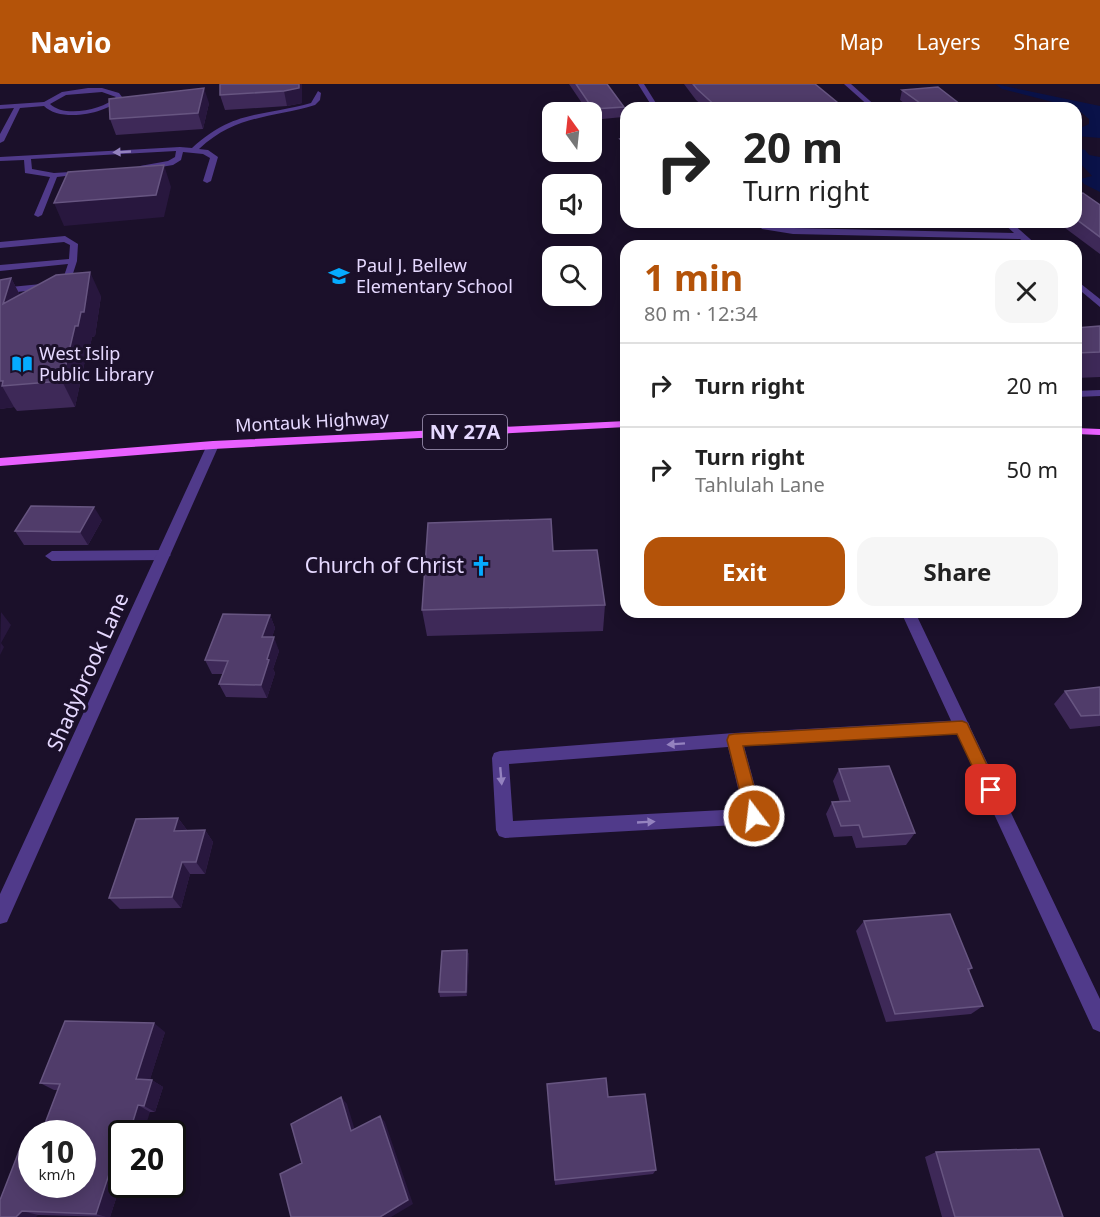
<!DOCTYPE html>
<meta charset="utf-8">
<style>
:root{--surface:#fff;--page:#f6f6f6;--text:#222;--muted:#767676;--line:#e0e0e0;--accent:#b45309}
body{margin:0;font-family:"Noto Sans",sans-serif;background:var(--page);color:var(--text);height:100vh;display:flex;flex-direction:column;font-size:22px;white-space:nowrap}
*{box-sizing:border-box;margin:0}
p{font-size:20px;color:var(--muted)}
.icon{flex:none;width:33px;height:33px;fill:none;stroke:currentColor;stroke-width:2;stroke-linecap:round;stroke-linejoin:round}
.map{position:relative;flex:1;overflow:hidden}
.side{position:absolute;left:620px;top:156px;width:462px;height:378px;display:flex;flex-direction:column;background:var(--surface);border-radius:18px;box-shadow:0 3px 15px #0003}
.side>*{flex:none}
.hud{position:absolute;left:620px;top:18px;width:462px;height:126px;border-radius:18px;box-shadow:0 3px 15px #0003;background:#fff;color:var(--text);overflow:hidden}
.needle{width:39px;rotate:345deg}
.tools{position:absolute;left:542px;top:18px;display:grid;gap:12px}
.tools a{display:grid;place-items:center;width:60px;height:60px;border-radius:12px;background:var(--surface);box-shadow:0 3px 15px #0003;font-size:30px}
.speed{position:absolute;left:18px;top:1036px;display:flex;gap:12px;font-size:30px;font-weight:700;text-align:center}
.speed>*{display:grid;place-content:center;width:78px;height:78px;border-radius:50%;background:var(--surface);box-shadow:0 3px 15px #0003;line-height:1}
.speed small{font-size:15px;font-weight:400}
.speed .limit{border:3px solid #111;border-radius:9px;background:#fff;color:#111}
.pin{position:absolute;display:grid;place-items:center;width:51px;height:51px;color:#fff;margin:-26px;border-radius:12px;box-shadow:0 3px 9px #0006}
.me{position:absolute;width:66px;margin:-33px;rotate:345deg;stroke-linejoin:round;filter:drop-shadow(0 0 4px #0008)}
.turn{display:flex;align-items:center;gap:21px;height:126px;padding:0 24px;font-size:27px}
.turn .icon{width:78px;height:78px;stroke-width:2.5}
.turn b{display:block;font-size:42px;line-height:51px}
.round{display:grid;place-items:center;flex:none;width:63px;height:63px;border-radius:18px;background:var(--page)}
.headline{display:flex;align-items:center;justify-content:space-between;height:102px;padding:0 24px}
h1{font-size:36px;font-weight:700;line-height:45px;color:var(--accent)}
.cta{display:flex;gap:12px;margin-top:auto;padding:12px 24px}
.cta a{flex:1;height:69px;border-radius:18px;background:var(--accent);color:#fff;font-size:24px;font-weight:700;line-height:69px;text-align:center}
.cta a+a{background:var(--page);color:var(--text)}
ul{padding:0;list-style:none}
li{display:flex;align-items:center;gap:18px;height:84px;padding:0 24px;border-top:2px solid var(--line)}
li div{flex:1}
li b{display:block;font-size:22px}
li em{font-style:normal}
header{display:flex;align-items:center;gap:36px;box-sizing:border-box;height:84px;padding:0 30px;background:var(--accent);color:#fff}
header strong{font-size:28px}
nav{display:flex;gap:33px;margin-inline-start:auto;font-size:21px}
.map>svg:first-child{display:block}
.water{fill:#0a1249}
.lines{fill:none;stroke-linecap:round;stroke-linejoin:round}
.service{fill:#503a8a;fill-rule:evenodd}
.minor{fill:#503a8a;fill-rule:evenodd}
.primary{fill:#e960ff;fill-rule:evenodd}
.wall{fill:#3e2958}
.shaded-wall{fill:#28173e}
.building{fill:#503c6a;stroke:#675581;stroke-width:1.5}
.oneway{fill:#9482bf}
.route{fill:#b45309;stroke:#753606;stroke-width:1.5}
.labels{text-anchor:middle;stroke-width:6;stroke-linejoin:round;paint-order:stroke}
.far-poi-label{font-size:18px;fill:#e6d9ff;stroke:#1b102a;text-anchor:start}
.far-street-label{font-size:18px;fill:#e6d9ff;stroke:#1b102a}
.shield{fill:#1b102a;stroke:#a99dbf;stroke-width:1.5}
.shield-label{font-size:20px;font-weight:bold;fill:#e6d9ff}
.poi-label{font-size:21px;fill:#e6d9ff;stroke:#1b102a;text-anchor:end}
.street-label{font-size:21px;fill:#e6d9ff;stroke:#1b102a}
</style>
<header>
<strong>Navio</strong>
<nav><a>Map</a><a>Layers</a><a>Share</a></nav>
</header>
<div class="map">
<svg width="1100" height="1133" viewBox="0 0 1100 1133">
<rect width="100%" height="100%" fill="#1b102a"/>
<path class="water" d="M 995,0 L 1100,22 L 1100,54 L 1076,52 L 1076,46 L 1089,40 L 1089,35 L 1076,24 L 1002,5 Z
M 1076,64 L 1085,66 L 1089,71 L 1100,73 L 1100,108 L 1084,100 L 1080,95 L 1092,92 L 1076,75 Z"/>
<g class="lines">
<path class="service" d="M 88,4 L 102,4 L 119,9 L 122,13 C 108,30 61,39 44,22 L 20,24 L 4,57 L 0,59 L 0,50 L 14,24 L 0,25 L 0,21 L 44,18 L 62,8 ZM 102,8 L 116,13 C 103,26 64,34 50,20 L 66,11 Z
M 318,7 L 321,9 L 320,16 L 315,21 C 269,35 237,30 199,65 L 208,66 L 218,73 L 211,97 L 207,99 L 203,97 L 210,74 L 203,70 L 183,68 L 181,76 L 173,81 L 143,86 L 139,84 L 140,82 L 168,77 L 175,73 L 176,67 L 31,75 L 32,85 L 54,89 L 86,87 L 90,89 L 57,93 L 42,131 L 38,133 L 34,131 L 50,93 L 25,89 L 24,76 L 0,77 L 0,73 L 180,63 L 192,64 C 234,26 260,33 311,19 Z
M 65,152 L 78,160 L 77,177 L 69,202 L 0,210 L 0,204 L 62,198 L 68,180 L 0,187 L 0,181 L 69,175 L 70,161 L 64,158 L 0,164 L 0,158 Z
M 1100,306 L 1100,312 L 1076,313 L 1076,307 Z
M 164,466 L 171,471 L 164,476 L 52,477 L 45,472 L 52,467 Z
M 962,636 L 968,638 L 970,643 L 968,648 L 962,650 L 744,662 L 763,732 L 760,738 L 754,740 L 505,754 L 499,752 L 496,746 L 492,674 L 494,669 L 500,667 L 734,649 ZM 728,663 L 743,725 L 513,737 L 509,680 Z"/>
<path class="minor" d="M 638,0 L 644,0 L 659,24 L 653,24 Z
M 844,0 L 851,0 L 878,24 L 871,24 Z
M 756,138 L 793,144 L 1014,149 L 1002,138 L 1011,138 L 1038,162 L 1029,162 L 1020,155 L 793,150 L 762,145 Z
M 1076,196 L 1100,215 L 1100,223 L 1076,203 Z
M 213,357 L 219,361 L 7,838 L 0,840 L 0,810 L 207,361 Z
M 901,528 L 915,528 L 1100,915 L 1100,948 L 1093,945 Z"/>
<path class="primary" d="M 626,337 L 626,343 L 213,365 L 0,382 L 0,374 L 213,357 Z
M 1076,344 L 1100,345 L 1100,351 L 1076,350 Z"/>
</g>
<path class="wall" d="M 302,0 L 302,19 L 287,22 L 225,26 L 220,11 Z
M 569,0 L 607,0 L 624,23 L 623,33 L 592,36 L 591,33 L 591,28 L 588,28 Z
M 684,0 L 815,0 L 843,23 L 842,24 L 705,24 L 696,16 Z
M 902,6 L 965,24 L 910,24 L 900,16 Z
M 209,19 L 203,45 L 116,51 L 110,35 Z
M 620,55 L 626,55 L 626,75 L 620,67 Z
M 1076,110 L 1100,121 L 1100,170 L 1057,138 L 1076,138 Z
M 11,194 L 20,211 L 101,212 L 95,252 L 92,253 L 89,267 L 87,267 L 75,323 L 17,327 L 14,323 L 0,325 Z
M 1100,242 L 1100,293 L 1076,294 L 1076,244 Z
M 102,436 L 88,461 L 24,461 L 15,447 Z
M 553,467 L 605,521 L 603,547 L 427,552 L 422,526 Z
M 270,531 L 275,544 L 272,553 L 279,567 L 273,585 L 275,589 L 267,614 L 226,613 L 219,600 L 223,590 L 212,590 L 205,576 Z
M 1100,603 L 1100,642 L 1070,645 L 1054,620 L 1065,607 Z
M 839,685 L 915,749 L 906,761 L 856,764 L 852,752 L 834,753 L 826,730 L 832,718 L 840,718 L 833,697 Z
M 178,734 L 187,746 L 205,746 L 213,758 L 205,790 L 190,790 L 181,824 L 120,825 L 109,814 Z
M 864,837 L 972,884 L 969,887 L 983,922 L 971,930 L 886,938 L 856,847 Z
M 467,866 L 469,871 L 467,912 L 440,913 L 439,908 Z
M 165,948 L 150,995 L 163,1003 L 155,1028 L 150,1028 L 122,1050 L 122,1096 L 110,1133 L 38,1131 L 0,1133 L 32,1101 L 58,1006 L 54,1006 L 40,999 Z
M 547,1000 L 608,1013 L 656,1086 L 653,1090 L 555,1101 Z
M 936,1068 L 1063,1133 L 942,1133 L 925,1073 Z"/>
<path class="shaded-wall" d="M 299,0 L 302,0 L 302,19 L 287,22 L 284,7 Z
M 204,4 L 209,19 L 203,45 L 198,29 Z
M 164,81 L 171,103 L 164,133 L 64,142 L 54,119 Z
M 90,188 L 101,212 L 95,252 L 92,253 L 89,267 L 87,267 L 75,323 L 62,297 L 75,242 Z
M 11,194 L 24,219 L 3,220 Z
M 0,297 L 3,297 L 2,302 L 14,323 L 0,325 Z
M 94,423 L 102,436 L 88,461 L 80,448 Z
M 1,528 L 11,541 L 1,559 L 4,563 L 0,571 Z
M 270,531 L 275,544 L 268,566 L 262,553 Z
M 274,553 L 279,567 L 273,585 L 275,589 L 267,614 L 261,601 L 267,575 Z
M 178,734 L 187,746 L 183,758 L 174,747 Z
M 205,746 L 213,758 L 205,790 L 196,778 Z
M 182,778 L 190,790 L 181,824 L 172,813 Z
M 467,866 L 469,871 L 467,912 L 466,908 Z
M 154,939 L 165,948 L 148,1002 L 136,995 Z
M 152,996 L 163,1003 L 155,1028 L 144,1022 Z
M 341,1013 L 347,1020 L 357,1053 L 351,1047 Z
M 138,1021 L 150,1028 L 143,1050 L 129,1050 Z
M 380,1032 L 385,1038 L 413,1120 L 391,1133 L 380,1133 Z
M 113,1078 L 122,1081 L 122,1096 L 110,1133 L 106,1133 L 96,1130 Z
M 22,1127 L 38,1131 L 36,1133 L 16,1133 Z"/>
<path class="building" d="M 220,0 L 299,0 L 299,4 L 284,7 L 220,11 Z
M 576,0 L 607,0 L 624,23 L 593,25 Z
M 693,0 L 815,0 L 843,23 L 839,23 L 840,24 L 718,24 L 697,5 Z
M 938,3 L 965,24 L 927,24 L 902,6 Z
M 204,4 L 198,29 L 110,35 L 109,15 Z
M 620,55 L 626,55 L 626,62 Z
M 164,81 L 156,111 L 54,119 L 68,88 Z
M 1083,109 L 1100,121 L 1100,153 L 1076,135 L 1076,110 Z
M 90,188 L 84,228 L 81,228 L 78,242 L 75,242 L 62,297 L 2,302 L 3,297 L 0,297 L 0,196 L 11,194 L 3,220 L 56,191 Z
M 1100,242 L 1100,268 L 1076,269 L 1076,244 Z
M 31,422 L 94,423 L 80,448 L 15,447 Z
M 551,435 L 553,467 L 597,466 L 605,521 L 422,526 L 428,439 Z
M 223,530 L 270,531 L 262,553 L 274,553 L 267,575 L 269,576 L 261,601 L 219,600 L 228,577 L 205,576 Z
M 1100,603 L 1100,631 L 1081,632 L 1065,607 Z
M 889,682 L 915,749 L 863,753 L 859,741 L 841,742 L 832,718 L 850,717 L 839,685 Z
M 178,734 L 174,747 L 205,746 L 196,778 L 182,778 L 172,813 L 109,814 L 136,735 Z
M 950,830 L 972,884 L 968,885 L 983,922 L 895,930 L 864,837 Z
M 467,866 L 466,908 L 439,908 L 442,867 Z
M 65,937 L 154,939 L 136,995 L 152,996 L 144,1022 L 138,1021 L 129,1050 L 122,1050 L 122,1073 L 120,1078 L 113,1078 L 96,1130 L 22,1127 L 16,1133 L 0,1133 L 0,1116 L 23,1057 L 32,1057 L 32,1101 L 82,1101 L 82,1050 L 41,1050 L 60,1000 L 40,999 Z
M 606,994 L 608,1013 L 645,1010 L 656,1086 L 555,1096 L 547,1000 Z
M 341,1013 L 351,1047 L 380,1032 L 408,1116 L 380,1133 L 291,1133 L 280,1090 L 302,1079 L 291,1040 Z
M 1039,1065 L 1063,1133 L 955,1133 L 936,1068 Z"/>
<defs><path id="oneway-solid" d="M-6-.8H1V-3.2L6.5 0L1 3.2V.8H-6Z" transform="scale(1.5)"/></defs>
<g class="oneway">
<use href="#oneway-solid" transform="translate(122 68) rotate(177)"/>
<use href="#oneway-solid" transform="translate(676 660) rotate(176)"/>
<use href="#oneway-solid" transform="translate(501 692) rotate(85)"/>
<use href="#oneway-solid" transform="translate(646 738) rotate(-3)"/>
</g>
<path class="route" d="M 962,637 L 967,639 L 997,702 L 999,706 L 997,711 L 991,713 L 986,711 L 957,650 L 743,662 L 762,732 L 760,737 L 754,739 L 748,737 L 746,732 L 727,656 L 729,651 L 734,650 Z"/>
<defs>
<g id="school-bare" transform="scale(1.62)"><path d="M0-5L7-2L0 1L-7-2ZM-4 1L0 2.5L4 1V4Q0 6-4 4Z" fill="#05abff" stroke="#1b102a" stroke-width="2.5" paint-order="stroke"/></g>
<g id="library-bare" transform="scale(1.62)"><path d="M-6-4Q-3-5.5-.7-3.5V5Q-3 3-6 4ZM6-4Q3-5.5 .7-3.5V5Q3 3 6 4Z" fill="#05abff" stroke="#1b102a" stroke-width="2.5" paint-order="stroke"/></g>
<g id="church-bare" transform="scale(1.62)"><path d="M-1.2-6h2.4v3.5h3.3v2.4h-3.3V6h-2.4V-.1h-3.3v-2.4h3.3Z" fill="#05abff" stroke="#1b102a" stroke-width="2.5" paint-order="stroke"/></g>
</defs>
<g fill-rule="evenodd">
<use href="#school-bare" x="339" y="192"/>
<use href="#library-bare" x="22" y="280"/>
<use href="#church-bare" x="481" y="482"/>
</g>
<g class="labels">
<g class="far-poi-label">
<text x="356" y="188">Paul J. Bellew<tspan x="356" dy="21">Elementary School</tspan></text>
<text x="39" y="276">West Islip<tspan x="39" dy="21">Public Library</tspan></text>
</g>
<g class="far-street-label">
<text transform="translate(312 338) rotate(-3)" y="6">Montauk Highway</text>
</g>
<rect class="shield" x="423" y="331" width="84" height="34" rx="4.5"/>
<g class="shield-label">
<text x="465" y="355">NY 27A</text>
</g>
<g class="poi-label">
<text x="464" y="489">Church of Christ</text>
</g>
<g class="street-label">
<text transform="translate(88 588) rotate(-66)" y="7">Shadybrook Lane</text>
</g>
</g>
</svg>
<div class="tools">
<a><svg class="needle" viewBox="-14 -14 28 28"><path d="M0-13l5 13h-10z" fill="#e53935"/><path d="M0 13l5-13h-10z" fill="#767676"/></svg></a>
<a><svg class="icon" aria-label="sound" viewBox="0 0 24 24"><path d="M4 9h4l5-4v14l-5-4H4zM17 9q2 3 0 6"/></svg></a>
<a><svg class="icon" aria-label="search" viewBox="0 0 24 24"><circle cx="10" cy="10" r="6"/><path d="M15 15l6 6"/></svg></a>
</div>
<div class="speed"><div>10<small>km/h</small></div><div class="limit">20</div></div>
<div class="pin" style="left:991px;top:706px;background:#d93025"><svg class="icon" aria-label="arrive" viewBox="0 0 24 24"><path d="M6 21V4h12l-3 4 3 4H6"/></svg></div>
<svg class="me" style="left:754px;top:732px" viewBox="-20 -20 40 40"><circle r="17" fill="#b45309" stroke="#fff" stroke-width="3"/><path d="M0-11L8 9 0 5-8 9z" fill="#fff"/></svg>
<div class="hud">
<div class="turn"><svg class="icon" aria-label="right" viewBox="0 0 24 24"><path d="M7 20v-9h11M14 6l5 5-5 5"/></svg><div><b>20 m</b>Turn right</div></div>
</div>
<section class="side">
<div class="headline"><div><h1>1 min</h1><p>80 m · 12:34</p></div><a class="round"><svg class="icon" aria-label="close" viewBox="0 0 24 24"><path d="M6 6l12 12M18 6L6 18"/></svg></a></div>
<ul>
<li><svg class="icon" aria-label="right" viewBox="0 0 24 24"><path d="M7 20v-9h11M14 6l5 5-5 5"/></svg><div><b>Turn right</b></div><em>20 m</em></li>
<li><svg class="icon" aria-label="right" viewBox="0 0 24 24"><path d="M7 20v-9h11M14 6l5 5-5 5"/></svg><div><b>Turn right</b><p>Tahlulah Lane</p></div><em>50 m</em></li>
</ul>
<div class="cta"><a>Exit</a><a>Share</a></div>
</section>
</div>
